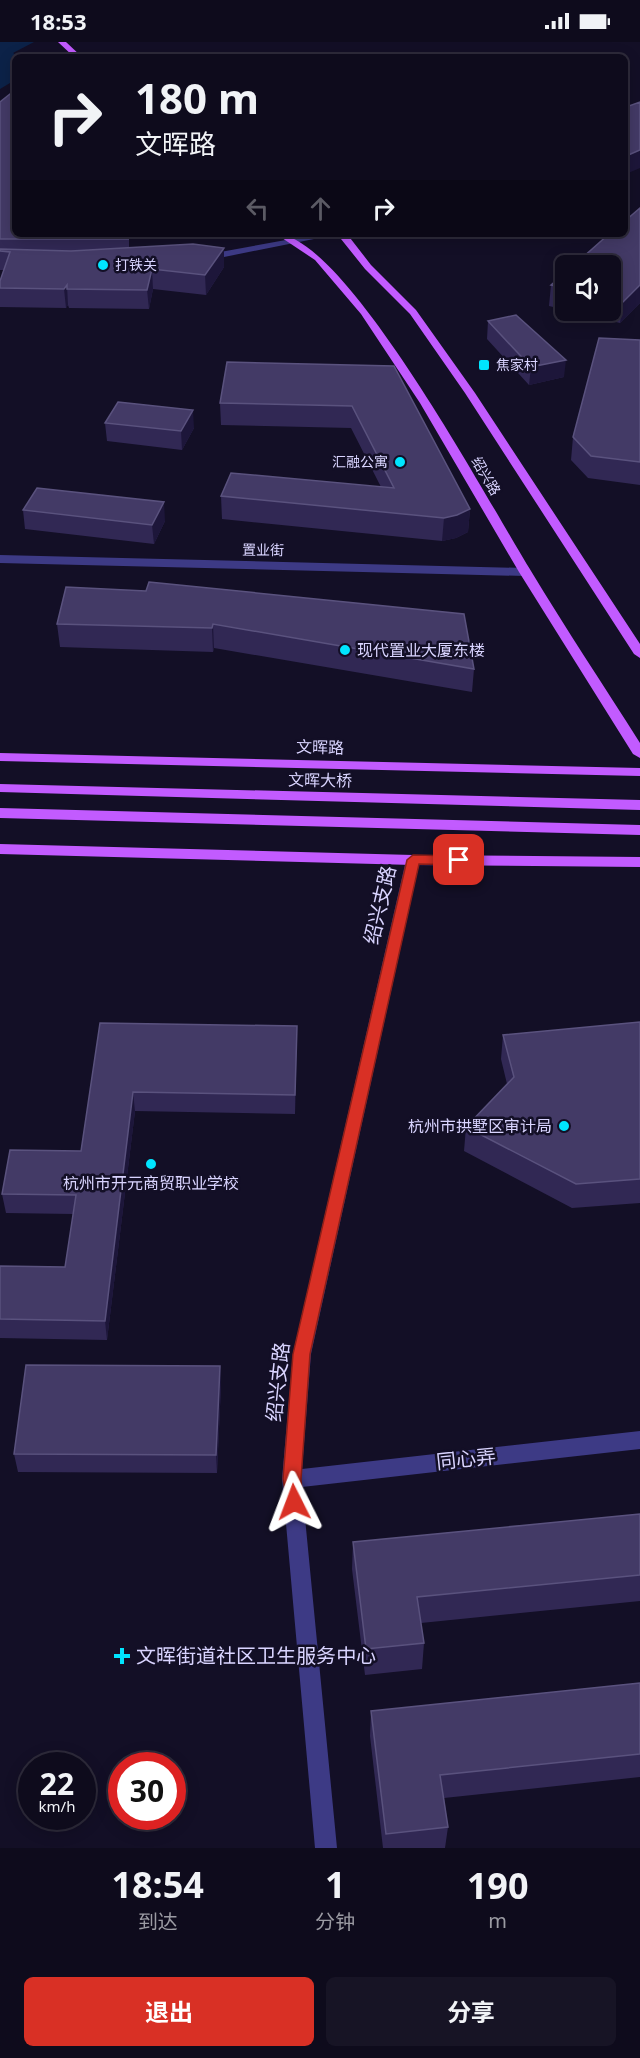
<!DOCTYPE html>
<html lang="zh">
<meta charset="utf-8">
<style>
:root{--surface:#0e0b1c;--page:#171425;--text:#f1f3f6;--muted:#9b9ba3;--line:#2e2b3b;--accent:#d93025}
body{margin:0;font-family:"Noto Sans","Noto Sans SC",sans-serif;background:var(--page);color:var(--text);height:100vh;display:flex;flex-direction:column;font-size:22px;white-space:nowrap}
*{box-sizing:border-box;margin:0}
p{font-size:20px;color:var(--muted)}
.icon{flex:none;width:33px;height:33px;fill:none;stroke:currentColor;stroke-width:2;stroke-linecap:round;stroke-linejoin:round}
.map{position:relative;height:1806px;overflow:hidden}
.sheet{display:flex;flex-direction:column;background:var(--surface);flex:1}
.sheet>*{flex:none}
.top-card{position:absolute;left:12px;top:12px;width:616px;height:183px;border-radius:9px;box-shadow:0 3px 15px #0003,0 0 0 2px var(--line);background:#0e0b1c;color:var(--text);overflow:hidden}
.controls{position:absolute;left:555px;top:213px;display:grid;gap:12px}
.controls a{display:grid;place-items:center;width:66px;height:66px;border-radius:9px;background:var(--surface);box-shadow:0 3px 15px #0003,0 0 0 2px var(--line);font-size:30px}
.speed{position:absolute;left:18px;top:1710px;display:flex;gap:12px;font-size:30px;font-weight:700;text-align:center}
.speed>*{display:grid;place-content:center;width:78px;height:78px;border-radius:50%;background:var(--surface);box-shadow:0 3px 15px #0003,0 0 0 2px var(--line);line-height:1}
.speed small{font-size:15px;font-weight:400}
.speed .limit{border:9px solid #d22;background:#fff;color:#111}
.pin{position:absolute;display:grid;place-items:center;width:51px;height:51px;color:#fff;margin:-26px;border-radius:12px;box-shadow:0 3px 9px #0006}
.me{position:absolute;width:66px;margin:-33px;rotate:357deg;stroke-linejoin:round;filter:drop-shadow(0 0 4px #0008)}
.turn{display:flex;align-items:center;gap:21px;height:126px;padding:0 24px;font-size:27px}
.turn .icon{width:78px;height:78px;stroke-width:2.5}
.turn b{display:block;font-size:42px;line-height:51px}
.lanes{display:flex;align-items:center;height:57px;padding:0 24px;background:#0003;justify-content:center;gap:30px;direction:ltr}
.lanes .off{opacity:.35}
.eta{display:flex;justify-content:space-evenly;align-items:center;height:102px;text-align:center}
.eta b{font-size:36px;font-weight:700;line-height:42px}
.button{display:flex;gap:12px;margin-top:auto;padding:12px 24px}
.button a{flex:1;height:69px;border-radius:9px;background:var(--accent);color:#fff;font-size:24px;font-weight:700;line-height:69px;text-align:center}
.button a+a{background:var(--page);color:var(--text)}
.status{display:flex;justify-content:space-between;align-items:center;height:42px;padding:0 30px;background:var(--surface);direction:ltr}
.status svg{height:16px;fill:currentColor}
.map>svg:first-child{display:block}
.water{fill:#0c2248}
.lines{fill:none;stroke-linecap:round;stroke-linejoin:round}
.street{fill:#3d3a85;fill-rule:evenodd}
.primary{fill:#c25bff;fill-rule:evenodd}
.wall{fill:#312854}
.shaded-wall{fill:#1d163a}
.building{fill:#433a66;stroke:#5a527e;stroke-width:1.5}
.route{fill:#d93025;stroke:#8d1f18;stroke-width:1.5}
.poi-dot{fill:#00e5ff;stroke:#130f26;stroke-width:2}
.labels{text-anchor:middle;stroke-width:5;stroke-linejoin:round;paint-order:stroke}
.far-poi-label{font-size:14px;fill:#d9d4ff;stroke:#130f26;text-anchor:start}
.far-street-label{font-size:14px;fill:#d9d4ff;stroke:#130f26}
.poi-label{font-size:16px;fill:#d9d4ff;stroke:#130f26;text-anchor:start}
.street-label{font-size:16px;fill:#d9d4ff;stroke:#130f26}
.near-street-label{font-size:20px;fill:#d9d4ff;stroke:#130f26}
.near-poi-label{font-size:20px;fill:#d9d4ff;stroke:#130f26;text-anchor:start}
</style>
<div class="status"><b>18:53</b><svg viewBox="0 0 49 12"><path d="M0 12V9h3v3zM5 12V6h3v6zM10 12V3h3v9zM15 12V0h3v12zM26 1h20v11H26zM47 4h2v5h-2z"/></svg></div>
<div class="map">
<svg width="640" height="1806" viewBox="0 0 640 1806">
<rect width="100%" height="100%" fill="#130f26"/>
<path class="water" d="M 0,0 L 34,0 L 13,11 L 19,15 L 15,15 L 15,38 L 0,47 Z"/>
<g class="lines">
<path class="street" d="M 319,192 L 339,192 L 204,219 L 199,216 L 204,213 Z
M 0,513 L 525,526 L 531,530 L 525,534 L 0,521 Z
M 413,813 L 420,818 L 311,1312 L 302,1427 L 640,1389 L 640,1407 L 302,1445 L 337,1806 L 315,1806 L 282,1437 L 293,1312 L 406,818 Z"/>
<path class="primary" d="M 58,0 L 66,0 L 82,15 L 74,15 Z
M 276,192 C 346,192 492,467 531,529 C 566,587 604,644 640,701 L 640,716 L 633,712 L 519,530 L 420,361 L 361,272 L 315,218 Z
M 337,192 L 347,192 L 371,223 L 416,268 L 475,351 L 640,602 L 640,616 L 634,612 L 465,351 L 410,272 L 365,227 Z
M 0,711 L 640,726 L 640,734 L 0,719 Z
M 0,742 L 640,758 L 640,768 L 0,750 Z
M 0,766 L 640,783 L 640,793 L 0,776 Z
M 0,802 L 413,813 L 640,815 L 640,825 L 413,823 L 0,812 Z"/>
</g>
<path class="wall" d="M 0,60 L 15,192 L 129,197 L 129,206 L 224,225 L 206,253 L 153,247 L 149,267 L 69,266 L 68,263 L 66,266 L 0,265 L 0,239 L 4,228 L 0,228 Z
M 640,166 L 640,261 L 620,281 L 568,268 L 610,268 L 610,224 Z
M 566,230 L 566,268 L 549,264 L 551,243 Z
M 488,279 L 564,335 L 529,343 L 487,297 Z
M 640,298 L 640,443 L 588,436 L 571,418 L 573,395 Z
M 394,324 L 470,467 L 468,490 L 456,496 L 442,499 L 222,477 L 221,454 L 381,445 L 351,386 L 221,383 L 220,361 Z
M 105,381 L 194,386 L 182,408 L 107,399 Z
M 23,468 L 165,479 L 154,502 L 25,487 Z
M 66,545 L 474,627 L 472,650 L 214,606 L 213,610 L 60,605 L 57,582 Z
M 640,980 L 640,1161 L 572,1166 L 464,1109 L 466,1085 L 507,1042 L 501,1017 L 503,993 Z
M 100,981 L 297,984 L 295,1072 L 135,1069 L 107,1298 L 0,1296 L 0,1224 L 65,1225 L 73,1172 L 6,1171 L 2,1152 L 81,1109 Z
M 221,1343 L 217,1431 L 18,1430 L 14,1412 Z
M 640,1472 L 640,1559 L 421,1581 L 424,1601 L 422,1627 L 365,1633 L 352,1527 L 353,1500 Z
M 640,1641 L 640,1735 L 444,1756 L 448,1785 L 445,1806 L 383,1806 L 370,1694 L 371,1669 Z"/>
<path class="shaded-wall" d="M 640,108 L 640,126 L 626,132 L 626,114 Z
M 15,155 L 15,192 L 12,183 Z
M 224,206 L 224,225 L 206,253 L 205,233 Z
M 152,227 L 153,247 L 149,267 L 147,248 Z
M 67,243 L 68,263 L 66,266 L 64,247 Z
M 640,243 L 640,261 L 620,281 L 623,260 Z
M 566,318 L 564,335 L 529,343 L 531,325 Z
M 193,368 L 194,386 L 182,408 L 181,389 Z
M 164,460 L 165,479 L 154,502 L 152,483 Z
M 470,467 L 468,490 L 456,496 L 442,499 L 444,476 Z
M 213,582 L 214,606 L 213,610 L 212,586 Z
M 297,984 L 297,1003 L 295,1072 L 295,1053 Z
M 133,1050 L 135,1069 L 107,1298 L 105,1279 Z
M 220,1324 L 221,1343 L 217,1431 L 216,1413 Z"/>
<path class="building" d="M 15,48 L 15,155 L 12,183 L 15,184 L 15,192 L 88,192 L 129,197 L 0,197 L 0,60 Z
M 640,60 L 640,108 L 626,114 L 626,65 Z
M 640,166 L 640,243 L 623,260 L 610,257 L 610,224 L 573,224 L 609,192 L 626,192 L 626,178 Z
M 193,202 L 224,206 L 205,233 L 152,227 L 147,248 L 67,247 L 67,243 L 64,247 L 0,246 L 0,239 L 10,210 L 0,209 L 0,207 L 71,209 Z
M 566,230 L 566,246 L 551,243 Z
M 516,273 L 566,318 L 531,325 L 488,279 Z
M 599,296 L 640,298 L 640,420 L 591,414 L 573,395 Z
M 227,320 L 394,324 L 470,467 L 457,473 L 444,476 L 221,454 L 231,431 L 394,446 L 352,364 L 220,361 Z
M 118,360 L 193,368 L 181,389 L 105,381 Z
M 37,446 L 164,460 L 152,483 L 23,468 Z
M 149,540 L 464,572 L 474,627 L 213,582 L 212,586 L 57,582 L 66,545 L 146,549 Z
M 640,980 L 640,1137 L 576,1142 L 466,1085 L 514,1035 L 503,993 Z
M 100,981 L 297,984 L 295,1053 L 133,1050 L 105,1279 L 0,1277 L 0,1224 L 65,1225 L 76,1153 L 2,1152 L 10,1108 L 81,1109 Z
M 26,1323 L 220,1324 L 216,1413 L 14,1412 Z
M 640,1472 L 640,1533 L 417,1555 L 424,1601 L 366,1607 L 353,1500 Z
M 640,1641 L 640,1712 L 440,1733 L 448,1785 L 386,1792 L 371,1669 Z"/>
<path class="route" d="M 413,813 L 459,814 L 465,818 L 459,823 L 419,822 L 310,1312 L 301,1437 L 303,1460 L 300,1466 L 294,1468 L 288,1466 L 283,1437 L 293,1312 L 407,818 Z"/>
<g class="poi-dot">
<circle cx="103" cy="223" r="6"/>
<rect x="478" y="317" width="12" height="12" rx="3"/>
<circle cx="400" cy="420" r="6"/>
<circle cx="345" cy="608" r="6"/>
<circle cx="564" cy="1084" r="6"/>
<circle cx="151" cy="1122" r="6"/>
<path d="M119 1605h6v6h6v6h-6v6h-6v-6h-6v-6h6z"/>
</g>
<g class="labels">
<g class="far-poi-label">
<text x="115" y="228">打铁关</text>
<text x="496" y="328">焦家村</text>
<text x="388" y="425" text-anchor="end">汇融公寓</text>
</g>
<g class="far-street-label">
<text transform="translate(486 434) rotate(59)" y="5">绍兴路</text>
<text transform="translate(263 508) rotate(1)" y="5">置业街</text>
</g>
<g class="poi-label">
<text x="357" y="614">现代置业大厦东楼</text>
<text x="552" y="1090" text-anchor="end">杭州市拱墅区审计局</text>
<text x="151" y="1147" text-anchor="middle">杭州市开元商贸职业学校</text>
</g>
<g class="street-label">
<text transform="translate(320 705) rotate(1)" y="6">文晖路</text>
<text transform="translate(320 738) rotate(1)" y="6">文晖大桥</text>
</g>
<g class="near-street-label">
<text transform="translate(380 863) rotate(-77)" y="7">绍兴支路</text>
<text transform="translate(278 1340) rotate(-84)" y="7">绍兴支路</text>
<text transform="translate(466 1417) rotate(-6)" y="7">同心弄</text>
</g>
<g class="near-poi-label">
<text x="136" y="1621">文晖街道社区卫生服务中心</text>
</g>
</g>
</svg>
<div class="controls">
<a><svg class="icon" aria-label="sound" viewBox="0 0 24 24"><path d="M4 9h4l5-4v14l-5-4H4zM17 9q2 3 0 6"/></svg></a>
</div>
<div class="speed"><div>22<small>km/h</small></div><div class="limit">30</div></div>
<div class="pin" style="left:459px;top:818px;background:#d93025"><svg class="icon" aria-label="arrive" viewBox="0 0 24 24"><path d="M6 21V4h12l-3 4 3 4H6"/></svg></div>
<svg class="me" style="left:294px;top:1460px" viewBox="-20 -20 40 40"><path d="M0-17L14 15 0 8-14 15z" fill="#d93025" stroke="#fff" stroke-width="4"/></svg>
<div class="top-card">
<div class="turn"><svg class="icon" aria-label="right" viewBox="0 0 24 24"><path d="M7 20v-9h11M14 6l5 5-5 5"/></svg><div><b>180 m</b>文晖路</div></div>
<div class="lanes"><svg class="icon off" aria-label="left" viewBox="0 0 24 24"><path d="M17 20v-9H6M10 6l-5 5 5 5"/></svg><svg class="icon off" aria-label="ahead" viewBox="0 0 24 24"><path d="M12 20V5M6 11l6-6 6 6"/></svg><svg class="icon" aria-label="right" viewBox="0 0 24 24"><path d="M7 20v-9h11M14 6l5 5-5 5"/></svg></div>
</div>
</div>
<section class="sheet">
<div class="eta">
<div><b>18:54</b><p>到达</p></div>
<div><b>1</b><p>分钟</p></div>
<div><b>190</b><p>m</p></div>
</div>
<div class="button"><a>退出</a><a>分享</a></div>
</section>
